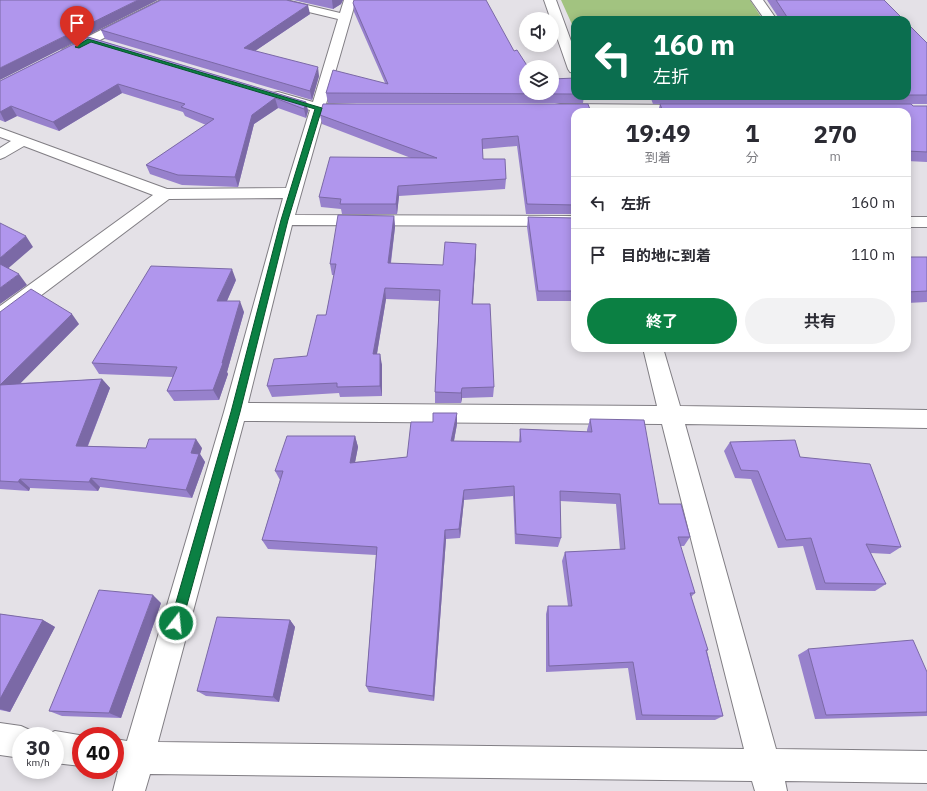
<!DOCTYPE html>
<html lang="ja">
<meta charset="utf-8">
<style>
:root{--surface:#fff;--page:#f2f2f3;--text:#2b2b33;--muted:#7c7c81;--line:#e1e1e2;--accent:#0b8043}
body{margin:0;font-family:"IBM Plex Sans","Noto Sans JP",sans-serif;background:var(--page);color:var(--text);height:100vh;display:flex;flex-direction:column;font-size:15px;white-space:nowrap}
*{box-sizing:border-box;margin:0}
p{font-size:13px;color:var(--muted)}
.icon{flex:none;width:22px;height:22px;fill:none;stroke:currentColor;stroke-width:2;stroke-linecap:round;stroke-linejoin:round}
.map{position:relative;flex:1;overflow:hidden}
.sheet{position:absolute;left:571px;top:108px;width:340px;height:244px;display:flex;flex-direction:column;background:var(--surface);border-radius:12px;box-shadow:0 2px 10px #0003}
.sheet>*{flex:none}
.guide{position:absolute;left:571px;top:16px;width:340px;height:84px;border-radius:12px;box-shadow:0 2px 10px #0003;background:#0b6e4f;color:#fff;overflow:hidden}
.buttons{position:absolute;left:519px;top:12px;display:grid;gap:8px}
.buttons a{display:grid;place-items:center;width:40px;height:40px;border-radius:50%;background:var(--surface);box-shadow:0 2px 10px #0003;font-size:20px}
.speed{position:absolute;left:12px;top:727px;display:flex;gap:8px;font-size:20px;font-weight:700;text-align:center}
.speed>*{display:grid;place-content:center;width:52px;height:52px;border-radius:50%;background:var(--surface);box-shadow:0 2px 10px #0003;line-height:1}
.speed small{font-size:10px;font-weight:400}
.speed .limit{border:6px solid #d22;background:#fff;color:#111}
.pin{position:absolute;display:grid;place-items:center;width:34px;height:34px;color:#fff;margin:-41px -17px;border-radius:50% 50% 50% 0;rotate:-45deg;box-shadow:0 0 4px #0007}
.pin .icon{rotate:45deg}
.me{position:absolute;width:44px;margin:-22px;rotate:16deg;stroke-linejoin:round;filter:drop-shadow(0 0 3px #0008)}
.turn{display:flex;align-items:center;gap:14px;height:84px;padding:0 16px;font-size:18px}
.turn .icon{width:52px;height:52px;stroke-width:2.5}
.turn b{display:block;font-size:28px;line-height:34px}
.eta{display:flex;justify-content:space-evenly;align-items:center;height:68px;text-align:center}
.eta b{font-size:24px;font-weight:700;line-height:28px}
.primary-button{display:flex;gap:8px;margin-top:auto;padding:8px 16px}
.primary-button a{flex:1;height:46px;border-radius:24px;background:var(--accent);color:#fff;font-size:16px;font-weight:700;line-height:46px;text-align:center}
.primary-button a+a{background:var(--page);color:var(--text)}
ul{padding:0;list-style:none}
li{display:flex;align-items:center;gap:12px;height:52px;padding:0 16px;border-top:1px solid var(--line)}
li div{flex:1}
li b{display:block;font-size:15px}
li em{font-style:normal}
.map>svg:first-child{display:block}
.green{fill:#a2c380}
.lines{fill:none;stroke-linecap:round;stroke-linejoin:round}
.minor-casing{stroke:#817e84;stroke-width:2}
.minor{fill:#fff;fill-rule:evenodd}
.wall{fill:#9781cc}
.shaded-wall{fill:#7b69a6}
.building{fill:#b096ed;stroke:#7b69a6}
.route{fill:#0b8043;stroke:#07532c}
</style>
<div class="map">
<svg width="927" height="791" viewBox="0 0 927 791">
<rect width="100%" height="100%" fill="#e4e1e7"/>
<path class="green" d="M 561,0 L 750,0 L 763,20 L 575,20 L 575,31 Z"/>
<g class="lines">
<g class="minor-casing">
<path id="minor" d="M 161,0 L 176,0 L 174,2 L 71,55 L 63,55 L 61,52 L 63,49 Z
M 265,0 L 286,0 L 340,13 L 344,0 L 356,0 L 326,104 L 357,105 L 359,108 L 357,111 L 324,112 L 295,215 L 575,216 L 575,226 L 292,225 L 248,403 L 657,406 L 643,348 L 663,348 L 680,406 L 927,410 L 927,428 L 685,424 L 776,749 L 927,751 L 927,783 L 785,781 L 787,791 L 755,791 L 752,781 L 150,774 L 145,791 L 113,791 L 118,771 L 113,770 L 115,770 L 115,739 L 127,741 L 224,412 L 283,198 L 169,199 L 7,321 L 0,323 L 0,306 L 153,195 L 24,146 L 5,157 L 0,159 L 0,148 L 11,141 L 0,137 L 0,128 L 167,189 L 286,188 L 310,110 L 273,99 L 271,96 L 273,93 L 278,92 L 313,102 L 338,19 L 267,2 ZM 244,421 L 662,424 L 744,749 L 158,742 Z
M 544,0 L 556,0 L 575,52 L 575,73 L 570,72 L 568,69 Z
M 751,0 L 763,0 L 777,20 L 765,20 Z
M 560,104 L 688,105 L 693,106 L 695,109 L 693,112 L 575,112 L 555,111 L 553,108 L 555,105 Z
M 907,217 L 927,217 L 927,227 L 907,227 Z
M 0,723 L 21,726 L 32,731 L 34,736 L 21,736 L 21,758 L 0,755 Z
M 55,731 L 85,736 L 81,736 L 81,766 L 55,763 L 55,736 L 44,736 Z"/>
</g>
<use href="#minor" class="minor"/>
</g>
<path class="wall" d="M 293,0 L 343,0 L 341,4 L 333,9 Z
M 767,0 L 884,0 L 904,20 L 780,20 Z
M 353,3 L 526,93 L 575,78 L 575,96 L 584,96 L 583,103 L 328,103 L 326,93 L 385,83 L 354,12 Z
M 310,14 L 255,51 L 319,76 L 312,100 L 105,39 L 101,30 Z
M 907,23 L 927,43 L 927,104 L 912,104 L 913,106 L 927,106 L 927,162 L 907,161 L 907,112 L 658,112 L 660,104 L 737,104 L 653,104 L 650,96 L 907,96 Z
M 88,37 L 306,102 L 308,111 L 306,118 L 278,108 L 254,124 L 238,187 L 182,185 L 150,174 L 146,165 L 206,125 L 185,116 L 183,112 L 122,93 L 59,131 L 17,116 L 5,122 L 0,120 L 0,81 Z
M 575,112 L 575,214 L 526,214 L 517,146 L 483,149 L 483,159 L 506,179 L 505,189 L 399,196 L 397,214 L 342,214 L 341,209 L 321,207 L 319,197 L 411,158 L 322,124 L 320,115 Z
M 394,216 L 395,227 L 391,263 L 443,265 L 476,244 L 473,304 L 494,387 L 493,397 L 462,398 L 461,403 L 435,403 L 435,392 L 439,301 L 386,299 L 377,354 L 382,365 L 382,396 L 340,397 L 339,393 L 272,397 L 267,386 L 307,356 L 326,315 L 334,275 L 332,275 L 330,264 Z
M 528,217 L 575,218 L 575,301 L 537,301 L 527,227 Z
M 907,257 L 927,257 L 927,302 L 907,303 Z
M 236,280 L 227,301 L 244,312 L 227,372 L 228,374 L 219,400 L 174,401 L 167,391 L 173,377 L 99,374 L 92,363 Z
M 0,312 L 79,324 L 20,383 L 102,379 L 110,388 L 88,446 L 146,448 L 202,448 L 200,454 L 205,462 L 192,498 L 100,487 L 98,491 L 30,488 L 29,491 L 0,489 Z
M 590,419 L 659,504 L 690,537 L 684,546 L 680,546 L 695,593 L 691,597 L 708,650 L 707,651 L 723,716 L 715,720 L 636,720 L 628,668 L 546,672 L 546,614 L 548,606 L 568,606 L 562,561 L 565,552 L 620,550 L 616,504 L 560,501 L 561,538 L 558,547 L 515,544 L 513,496 L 464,500 L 460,538 L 446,539 L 434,701 L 369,692 L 366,686 L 376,555 L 268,549 L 262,540 L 280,480 L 275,471 L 355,436 L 358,447 L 355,462 L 407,457 L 457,424 L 454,441 L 519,442 L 520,429 L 587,432 L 587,430 Z
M 730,442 L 800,457 L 901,547 L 890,554 L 871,553 L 886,584 L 875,591 L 816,590 L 803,546 L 778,548 L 751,479 L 735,478 L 724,451 Z
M 161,603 L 121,718 L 62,716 L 49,711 Z
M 0,614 L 43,620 L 55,627 L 10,712 L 0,710 Z
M 290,620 L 295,627 L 279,702 L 206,696 L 197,691 Z
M 808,649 L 927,672 L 927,716 L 815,719 L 798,655 Z"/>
<path class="shaded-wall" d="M 138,0 L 158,0 L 0,80 L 0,68 Z
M 332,0 L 343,0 L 341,4 L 333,9 Z
M 308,5 L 310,14 L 246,57 L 244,48 Z
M 318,67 L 319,76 L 312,100 L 310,91 Z
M 118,84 L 122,93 L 59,131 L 53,122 Z
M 275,98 L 278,108 L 254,124 L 238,187 L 235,177 L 252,115 Z
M 306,102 L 308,111 L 306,118 L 304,109 Z
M 11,106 L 17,116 L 5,122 L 0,112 Z
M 398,186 L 399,196 L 397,214 L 396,204 Z
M 394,216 L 395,227 L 389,275 L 388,263 Z
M 26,236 L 33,247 L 4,272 L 0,267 L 0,258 Z
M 476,244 L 476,256 L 472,315 L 472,304 Z
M 232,269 L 236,280 L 222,312 L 217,301 Z
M 19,274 L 27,285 L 0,304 L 0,288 Z
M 385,288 L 386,299 L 375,365 L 373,354 Z
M 240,301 L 244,312 L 227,372 L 228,374 L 219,400 L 213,390 Z
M 72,314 L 79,324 L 10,394 L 0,385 Z
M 380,354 L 382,365 L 382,396 L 380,386 Z
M 102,379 L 110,388 L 84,455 L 76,446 Z
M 462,388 L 462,398 L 461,403 L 461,393 Z
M 457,413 L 457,424 L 452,451 L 451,441 Z
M 355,436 L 358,447 L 353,473 L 350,463 Z
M 196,439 L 202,448 L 200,454 L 205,462 L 192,498 L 186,490 L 191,453 Z
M 91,478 L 100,487 L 98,491 L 89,482 Z
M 20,479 L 30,488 L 29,491 L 18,482 Z
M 464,490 L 464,500 L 460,538 L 459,529 Z
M 445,530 L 446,539 L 434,701 L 433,696 Z
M 153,595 L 161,603 L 121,718 L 109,713 Z
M 43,620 L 55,627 L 10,712 L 0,709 L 0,699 Z
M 290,620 L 295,627 L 279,702 L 273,697 Z"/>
<path class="building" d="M 0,0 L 138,0 L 0,68 Z
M 161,0 L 286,0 L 308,5 L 244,48 L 318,67 L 310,91 L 101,30 Z
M 354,0 L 486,0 L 514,51 L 517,50 L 528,67 L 526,67 L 526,93 L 552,93 L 552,79 L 575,78 L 575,94 L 326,93 L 333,70 L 388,84 L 353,3 Z
M 776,0 L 884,0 L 904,20 L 789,20 Z
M 907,23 L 927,43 L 927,95 L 907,95 Z
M 88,37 L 306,102 L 304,109 L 275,98 L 252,115 L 235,177 L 178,175 L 146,165 L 214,119 L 181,107 L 185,104 L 118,84 L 53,122 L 11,106 L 0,112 L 0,81 Z
M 323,104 L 588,104 L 591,112 L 575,112 L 575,205 L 527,204 L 518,136 L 482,139 L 483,159 L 505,159 L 506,179 L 398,186 L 396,204 L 340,204 L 341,199 L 319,197 L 330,157 L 437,158 L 320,115 Z
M 660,104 L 911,104 L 913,106 L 927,106 L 927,152 L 907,151 L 907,112 L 663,112 Z
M 338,215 L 394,216 L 388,263 L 443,265 L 445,242 L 476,244 L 472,304 L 490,304 L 494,387 L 462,388 L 461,393 L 435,392 L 440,290 L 385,288 L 373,354 L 380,354 L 380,386 L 337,387 L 337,383 L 267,386 L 274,359 L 307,356 L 317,315 L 326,315 L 336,264 L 330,264 Z
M 528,217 L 575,218 L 575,291 L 538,291 Z
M 0,223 L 26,236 L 0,258 Z
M 907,257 L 927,257 L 927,291 L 907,292 Z
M 0,264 L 19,274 L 0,288 Z
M 151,266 L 232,269 L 217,301 L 240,301 L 222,363 L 223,363 L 213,390 L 167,391 L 177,367 L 92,363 Z
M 31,289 L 72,314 L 0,385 L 102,379 L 76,446 L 146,448 L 149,439 L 196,439 L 191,453 L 199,454 L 186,490 L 91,478 L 89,482 L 20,479 L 18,482 L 0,481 L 0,312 Z
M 433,413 L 457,413 L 451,441 L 521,442 L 520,429 L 592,432 L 590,419 L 644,420 L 659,504 L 681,504 L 690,537 L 678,537 L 695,593 L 690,593 L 708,650 L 706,650 L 723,716 L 642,715 L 633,662 L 549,666 L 548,606 L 572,606 L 565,552 L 625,549 L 620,494 L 560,491 L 561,538 L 516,534 L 514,486 L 464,490 L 459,529 L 445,530 L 433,696 L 366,686 L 377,547 L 262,540 L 283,471 L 275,471 L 287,436 L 355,436 L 350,463 L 407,457 L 411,422 L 433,422 Z
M 795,440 L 800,457 L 870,464 L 901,547 L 866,544 L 886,584 L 825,583 L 811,538 L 786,540 L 758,471 L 741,470 L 730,442 Z
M 99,590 L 153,595 L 109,713 L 49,711 Z
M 0,614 L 43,620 L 0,699 Z
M 217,617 L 290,620 L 273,697 L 197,691 Z
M 913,640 L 927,672 L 927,712 L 826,715 L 808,649 Z"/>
<path class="route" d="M 88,39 L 322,108 L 288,220 L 240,412 L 182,623 L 180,627 L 176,628 L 172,627 L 170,623 L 231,412 L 281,220 L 315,109 L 91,42 L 79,48 L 75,47 Z"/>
</svg>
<div class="buttons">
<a><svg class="icon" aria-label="sound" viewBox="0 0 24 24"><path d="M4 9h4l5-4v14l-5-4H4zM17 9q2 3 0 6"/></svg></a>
<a><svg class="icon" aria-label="layers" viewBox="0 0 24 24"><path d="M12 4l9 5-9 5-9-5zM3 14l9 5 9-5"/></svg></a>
</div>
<div class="speed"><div>30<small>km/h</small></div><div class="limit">40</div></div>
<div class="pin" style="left:77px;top:47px;background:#d93025"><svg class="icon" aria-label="arrive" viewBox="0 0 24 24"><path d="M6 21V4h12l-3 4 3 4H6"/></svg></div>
<svg class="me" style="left:176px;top:623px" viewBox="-20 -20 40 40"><circle r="17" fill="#0b8043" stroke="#fff" stroke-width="3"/><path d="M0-11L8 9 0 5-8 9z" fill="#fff"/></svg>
<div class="guide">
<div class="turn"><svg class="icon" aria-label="left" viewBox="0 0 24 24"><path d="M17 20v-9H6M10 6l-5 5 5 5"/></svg><div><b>160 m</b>左折</div></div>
</div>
<section class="sheet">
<div class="eta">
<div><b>19:49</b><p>到着</p></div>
<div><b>1</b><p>分</p></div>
<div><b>270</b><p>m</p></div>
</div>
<ul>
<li><svg class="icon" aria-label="left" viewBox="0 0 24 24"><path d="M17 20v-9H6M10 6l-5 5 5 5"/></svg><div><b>左折</b></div><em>160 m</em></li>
<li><svg class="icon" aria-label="arrive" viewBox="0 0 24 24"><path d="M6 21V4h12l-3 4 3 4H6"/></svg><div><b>目的地に到着</b></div><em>110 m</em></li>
</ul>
<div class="primary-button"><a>終了</a><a>共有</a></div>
</section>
</div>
